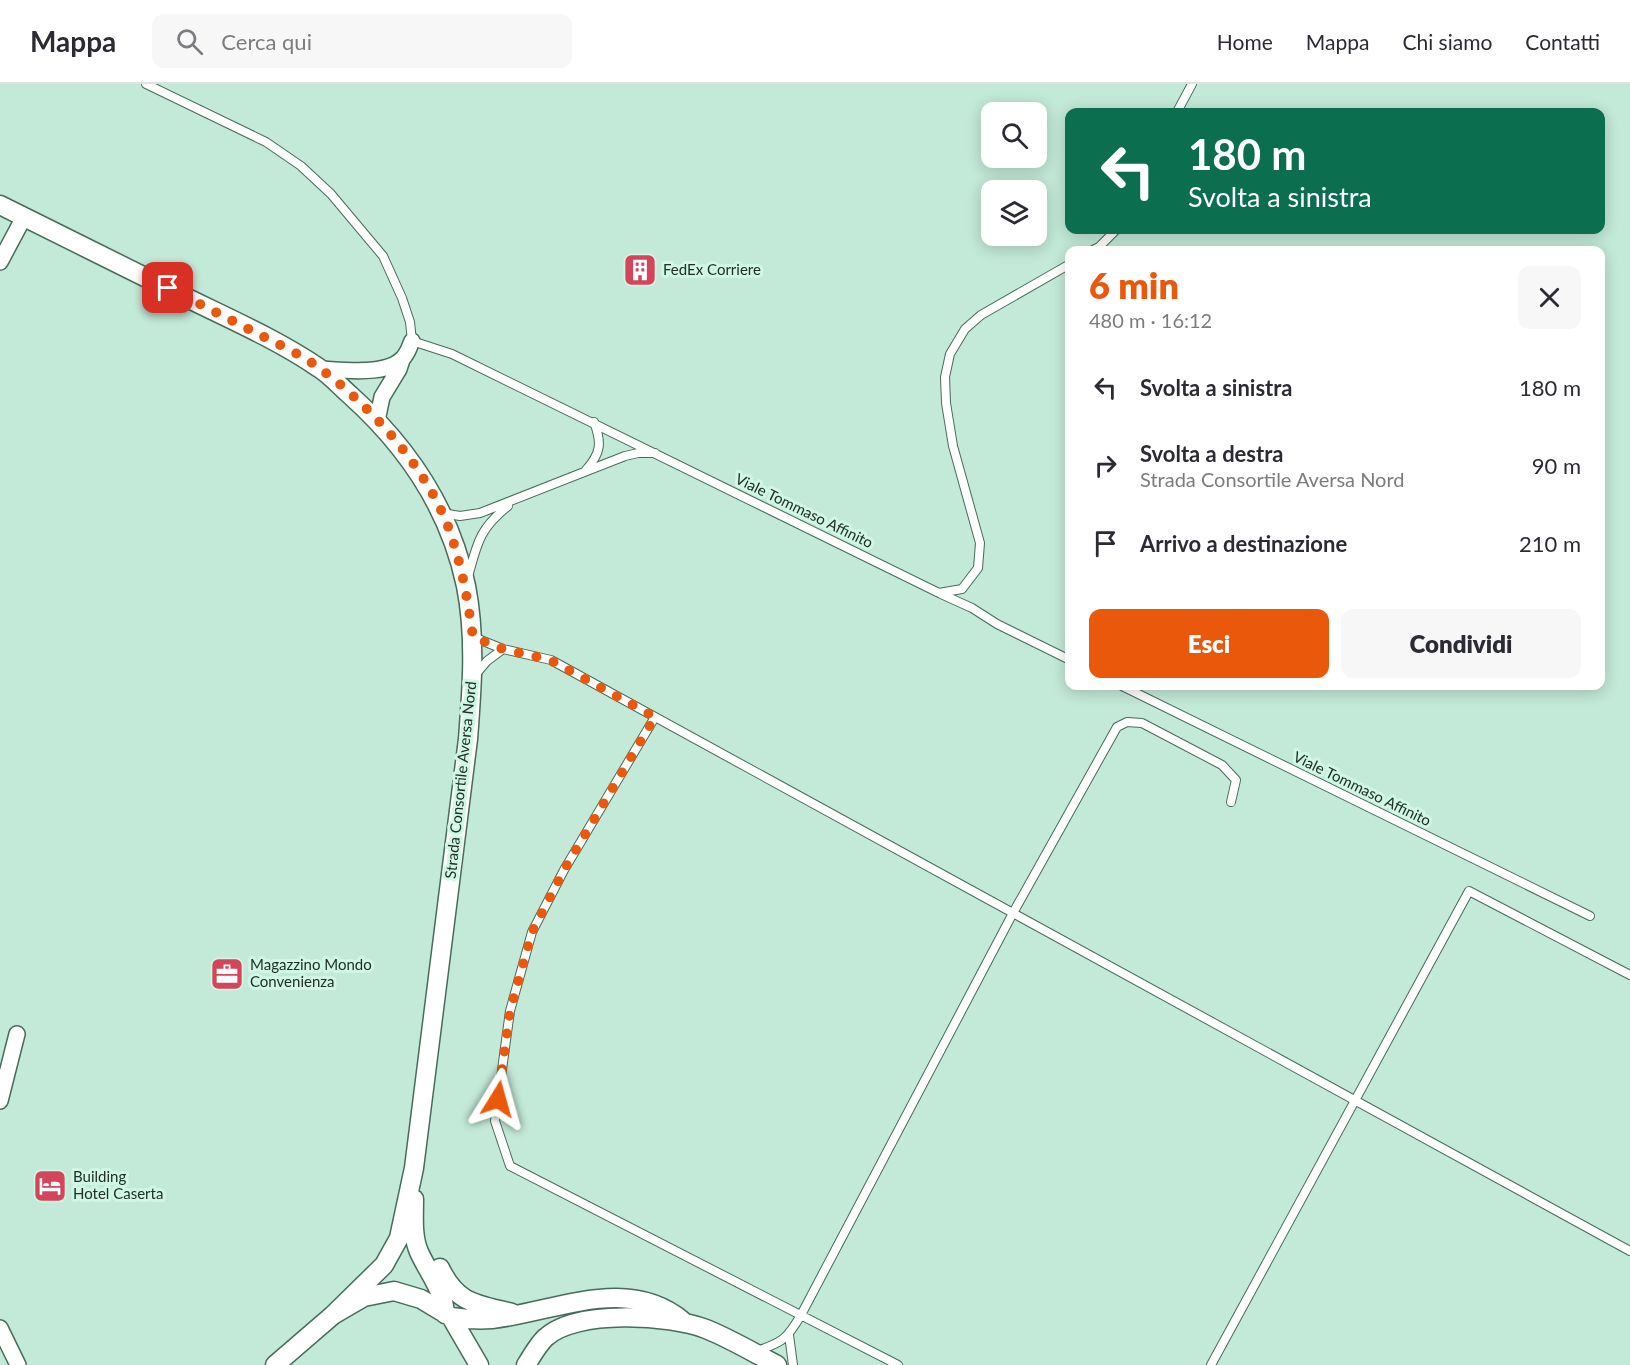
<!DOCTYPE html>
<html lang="it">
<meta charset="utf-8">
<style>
:root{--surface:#fff;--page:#f7f7f7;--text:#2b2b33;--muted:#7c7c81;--line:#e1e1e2;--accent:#ea580c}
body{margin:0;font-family:Lato,sans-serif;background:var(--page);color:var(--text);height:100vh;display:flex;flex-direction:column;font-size:22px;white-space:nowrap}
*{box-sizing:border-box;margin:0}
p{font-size:20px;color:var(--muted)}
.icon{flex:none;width:33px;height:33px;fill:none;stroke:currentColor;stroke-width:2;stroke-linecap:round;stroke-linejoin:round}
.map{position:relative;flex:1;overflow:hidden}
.drawer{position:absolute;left:1065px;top:162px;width:540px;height:444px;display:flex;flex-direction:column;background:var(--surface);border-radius:12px;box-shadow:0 3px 15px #0003}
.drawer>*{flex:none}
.guide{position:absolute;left:1065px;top:24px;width:540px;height:126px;border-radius:12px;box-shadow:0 3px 15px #0003;background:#0b6e4f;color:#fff;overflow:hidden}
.controls{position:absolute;left:981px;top:18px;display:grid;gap:12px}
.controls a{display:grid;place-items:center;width:66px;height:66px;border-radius:12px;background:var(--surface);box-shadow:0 3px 15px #0003;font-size:30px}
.pin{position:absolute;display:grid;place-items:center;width:51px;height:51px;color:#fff;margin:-26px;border-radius:12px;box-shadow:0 3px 9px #0006}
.me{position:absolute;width:66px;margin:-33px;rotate:8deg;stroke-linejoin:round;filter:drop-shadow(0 0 4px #0008)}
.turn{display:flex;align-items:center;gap:21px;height:126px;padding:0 24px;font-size:27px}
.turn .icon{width:78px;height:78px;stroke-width:2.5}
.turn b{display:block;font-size:42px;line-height:51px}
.round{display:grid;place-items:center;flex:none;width:63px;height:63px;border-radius:12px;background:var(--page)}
.summary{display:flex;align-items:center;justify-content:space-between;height:102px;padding:0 24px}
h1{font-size:36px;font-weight:800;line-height:45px;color:var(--accent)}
.cta{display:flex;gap:12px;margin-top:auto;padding:12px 24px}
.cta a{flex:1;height:69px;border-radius:12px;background:var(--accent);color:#fff;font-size:24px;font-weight:800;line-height:69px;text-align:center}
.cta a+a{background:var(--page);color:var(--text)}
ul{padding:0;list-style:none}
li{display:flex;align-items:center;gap:18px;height:78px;padding:0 24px}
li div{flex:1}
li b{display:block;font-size:22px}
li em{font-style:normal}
header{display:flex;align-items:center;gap:36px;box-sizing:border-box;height:84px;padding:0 30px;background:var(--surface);border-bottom:2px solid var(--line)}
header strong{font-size:28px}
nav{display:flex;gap:33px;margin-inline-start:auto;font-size:21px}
.search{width:420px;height:54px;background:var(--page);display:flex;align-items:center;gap:15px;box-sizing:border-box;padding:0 21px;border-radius:12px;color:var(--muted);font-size:22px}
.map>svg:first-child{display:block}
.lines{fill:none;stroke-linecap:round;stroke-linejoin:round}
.service-casing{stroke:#486b5c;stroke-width:10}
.minor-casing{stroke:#486b5c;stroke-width:18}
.tertiary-casing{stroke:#486b5c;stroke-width:21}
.service{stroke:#fff;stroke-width:8}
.minor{stroke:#fff;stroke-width:15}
.tertiary{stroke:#fff;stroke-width:18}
.route{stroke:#ea580c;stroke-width:10;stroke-dasharray:0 18}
.labels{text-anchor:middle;stroke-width:6;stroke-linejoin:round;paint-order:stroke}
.poi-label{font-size:15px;fill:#202f29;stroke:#d0f7e5;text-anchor:start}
.street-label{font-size:15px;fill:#202f29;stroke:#d0f7e5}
</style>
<header>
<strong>Mappa</strong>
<div class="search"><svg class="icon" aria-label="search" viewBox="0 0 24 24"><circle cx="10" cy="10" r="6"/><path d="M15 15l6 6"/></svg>Cerca qui</div>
<nav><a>Home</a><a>Mappa</a><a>Chi siamo</a><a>Contatti</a></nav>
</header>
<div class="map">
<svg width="1630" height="1281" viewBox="0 0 1630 1281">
<rect width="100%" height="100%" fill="#c3e9d8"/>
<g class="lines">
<g class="service-casing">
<path id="service" d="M 146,0 L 266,58 L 301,82 L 331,110 L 383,172 L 402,214 L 410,238 L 412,257 L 452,270 L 939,509 L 962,505 L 978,484 L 980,459 L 953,362 L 946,319 L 945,293 L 950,270 L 965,245 L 981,231 L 1070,180
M 1177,28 L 1192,0
M 1093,166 L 1099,163 L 1116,146
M 586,386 C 601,369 602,359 594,338
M 442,429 L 460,432 L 480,429 L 625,372 L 638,369 L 655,369
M 468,493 C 477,460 479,445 508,422
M 941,510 L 972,524 L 997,540 L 1070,576
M 473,553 L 503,565 L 551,576 L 1630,1167
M 476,590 L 487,577 L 503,565
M 1122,602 L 1590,832
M 655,633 L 564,786 L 532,848 L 510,927 L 495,1037 L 510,1082 L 898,1281
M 789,1251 L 793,1281
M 757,1267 C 783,1258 787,1255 801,1231 L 1013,829 L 1117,643 L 1127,638 L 1142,639 L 1222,681 L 1236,696 L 1231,718
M 1211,1281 L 1469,807 L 1630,891"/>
</g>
<g class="minor-casing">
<path id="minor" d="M 0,178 L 24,133
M 321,285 C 344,286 393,293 406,270 C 409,266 410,261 412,257
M 377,337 L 382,313 L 399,285 L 402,276
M 0,1017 L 17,950
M 0,1244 L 18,1281"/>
</g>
<g class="tertiary-casing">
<path id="tertiary" d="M 0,121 C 58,150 117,179 175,208 C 223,232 275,254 319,284 C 330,291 340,302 350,311 C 407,362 450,426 466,502 C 476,553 472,604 468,655 L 414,1084 L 399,1154 L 384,1181 L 333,1231
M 414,1115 C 414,1132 412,1152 419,1168 C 428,1188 444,1207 445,1230
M 440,1184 C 457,1220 476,1220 512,1229
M 451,1233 C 464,1235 479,1236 492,1235 C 555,1228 628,1190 684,1238
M 275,1281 L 333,1231 L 364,1213 L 394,1207 L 421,1215 L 451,1233 L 479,1281
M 526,1281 C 532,1272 537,1262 545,1254 C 575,1225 670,1231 706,1245 C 731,1255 754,1269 777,1281"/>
</g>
<use href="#service" class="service"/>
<use href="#minor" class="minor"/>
<use href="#tertiary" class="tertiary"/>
</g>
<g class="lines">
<path class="route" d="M 168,204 C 200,220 231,236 262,252 C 282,262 304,272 322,286 C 375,326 432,390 452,454 C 463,487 468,519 473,553 L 503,565 L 550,576 L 655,633 L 564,786 L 532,848 L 510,927 L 498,1015"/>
</g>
<defs>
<g id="building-square" transform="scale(1.725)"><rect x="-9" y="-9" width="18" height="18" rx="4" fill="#d5455a" stroke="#d0f7e5"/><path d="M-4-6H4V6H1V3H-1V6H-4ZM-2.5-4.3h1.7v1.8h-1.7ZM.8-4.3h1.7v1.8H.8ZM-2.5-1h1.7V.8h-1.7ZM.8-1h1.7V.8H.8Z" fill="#fff"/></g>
<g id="office-square" transform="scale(1.725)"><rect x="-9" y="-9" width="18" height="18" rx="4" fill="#d5455a" stroke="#d0f7e5"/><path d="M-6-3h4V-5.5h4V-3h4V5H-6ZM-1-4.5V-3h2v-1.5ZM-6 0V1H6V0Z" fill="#fff"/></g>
<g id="hotel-square" transform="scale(1.725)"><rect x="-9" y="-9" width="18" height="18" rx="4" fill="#d5455a" stroke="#d0f7e5"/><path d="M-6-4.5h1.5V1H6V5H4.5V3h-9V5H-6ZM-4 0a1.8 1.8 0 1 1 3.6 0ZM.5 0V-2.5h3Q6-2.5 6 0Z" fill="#fff"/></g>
</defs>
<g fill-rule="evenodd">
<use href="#building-square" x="640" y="186"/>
<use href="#office-square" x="227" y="890"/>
<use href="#hotel-square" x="50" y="1102"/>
</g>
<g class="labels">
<g class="poi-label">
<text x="663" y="191">FedEx Corriere</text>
<text x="250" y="886">Magazzino Mondo<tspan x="250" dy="17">Convenienza</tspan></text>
<text x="73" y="1098">Building<tspan x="73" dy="17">Hotel Caserta</tspan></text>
</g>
<g class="street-label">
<text transform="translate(804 427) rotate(26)" y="5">Viale Tommaso Affinito</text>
<text transform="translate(461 696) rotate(-84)" y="5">Strada Consortile Aversa Nord</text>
<text transform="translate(1362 705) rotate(26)" y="5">Viale Tommaso Affinito</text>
</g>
</g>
</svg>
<div class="controls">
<a><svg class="icon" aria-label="search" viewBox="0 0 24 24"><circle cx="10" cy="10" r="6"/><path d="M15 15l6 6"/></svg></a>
<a><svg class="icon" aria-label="layers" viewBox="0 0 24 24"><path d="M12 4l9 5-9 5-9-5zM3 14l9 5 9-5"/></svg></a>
</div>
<div class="pin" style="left:168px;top:204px;background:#d93025"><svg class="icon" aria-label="arrive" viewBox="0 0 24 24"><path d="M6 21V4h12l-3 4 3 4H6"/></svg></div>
<svg class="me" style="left:498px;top:1015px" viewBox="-20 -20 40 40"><path d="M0-17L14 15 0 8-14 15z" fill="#ea580c" stroke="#fff" stroke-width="4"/></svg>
<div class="guide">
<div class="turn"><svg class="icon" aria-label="left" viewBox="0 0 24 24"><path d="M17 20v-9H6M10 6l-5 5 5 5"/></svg><div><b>180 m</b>Svolta a sinistra</div></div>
</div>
<section class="drawer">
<div class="summary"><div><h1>6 min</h1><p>480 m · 16:12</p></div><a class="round"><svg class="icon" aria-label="close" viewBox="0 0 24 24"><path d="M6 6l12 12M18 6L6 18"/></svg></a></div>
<ul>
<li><svg class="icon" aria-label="left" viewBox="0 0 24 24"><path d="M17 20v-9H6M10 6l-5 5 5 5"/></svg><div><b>Svolta a sinistra</b></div><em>180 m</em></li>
<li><svg class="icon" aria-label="right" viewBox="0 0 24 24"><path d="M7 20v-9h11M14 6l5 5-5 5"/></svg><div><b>Svolta a destra</b><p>Strada Consortile Aversa Nord</p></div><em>90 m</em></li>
<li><svg class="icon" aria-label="arrive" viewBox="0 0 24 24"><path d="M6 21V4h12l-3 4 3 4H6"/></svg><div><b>Arrivo a destinazione</b></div><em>210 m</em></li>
</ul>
<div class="cta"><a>Esci</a><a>Condividi</a></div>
</section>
</div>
